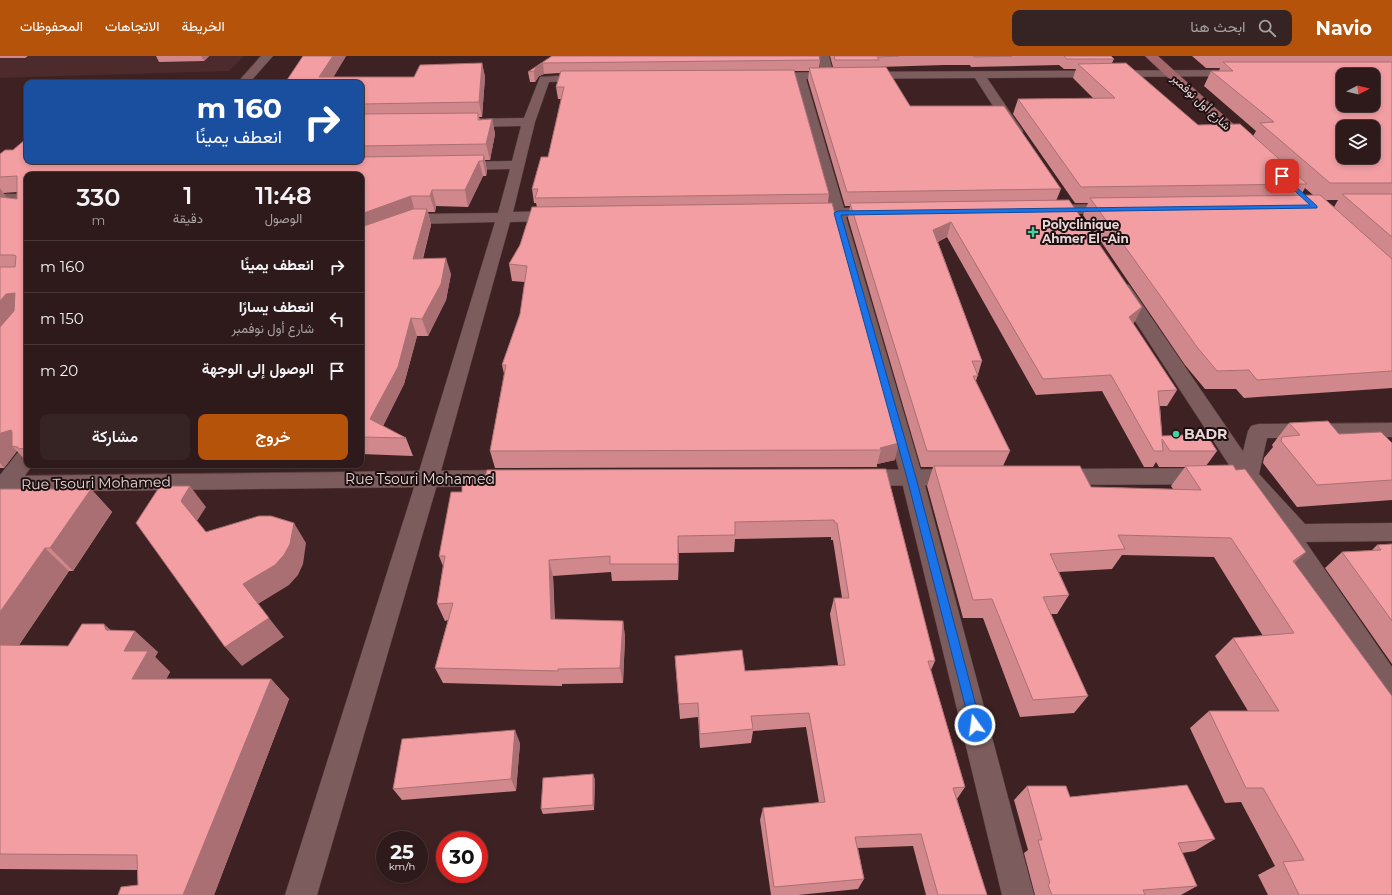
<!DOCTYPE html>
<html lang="ar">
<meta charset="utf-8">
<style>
:root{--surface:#2e1a1a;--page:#362323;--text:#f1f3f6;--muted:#a7a1a2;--line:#493839;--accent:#b45309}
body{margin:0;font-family:Montserrat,Vazirmatn,sans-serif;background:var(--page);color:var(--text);direction:rtl;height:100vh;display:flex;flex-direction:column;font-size:15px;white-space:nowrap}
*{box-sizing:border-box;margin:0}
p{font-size:13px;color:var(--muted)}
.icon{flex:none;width:22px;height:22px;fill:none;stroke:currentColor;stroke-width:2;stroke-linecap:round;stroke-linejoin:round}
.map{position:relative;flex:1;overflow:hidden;direction:ltr}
.panel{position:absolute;left:24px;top:116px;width:340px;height:296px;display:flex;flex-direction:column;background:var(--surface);border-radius:8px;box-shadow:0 2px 6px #0003,0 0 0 1px var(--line);direction:rtl}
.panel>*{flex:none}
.banner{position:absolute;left:24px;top:24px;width:340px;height:84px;border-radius:8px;box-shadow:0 2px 6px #0003,0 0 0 1px var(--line);direction:rtl;background:#1a4fa0;color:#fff;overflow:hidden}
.needle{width:26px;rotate:83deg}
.tools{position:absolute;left:1336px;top:12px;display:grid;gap:8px}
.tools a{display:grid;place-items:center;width:44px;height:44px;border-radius:8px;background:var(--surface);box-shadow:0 2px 6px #0003,0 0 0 1px var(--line);font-size:20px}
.speed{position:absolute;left:376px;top:775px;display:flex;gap:8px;font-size:20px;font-weight:700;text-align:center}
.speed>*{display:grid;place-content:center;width:52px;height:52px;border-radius:50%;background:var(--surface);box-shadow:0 2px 6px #0003,0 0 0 1px var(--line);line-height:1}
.speed small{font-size:10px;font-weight:400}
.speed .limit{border:6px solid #d22;background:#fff;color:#111}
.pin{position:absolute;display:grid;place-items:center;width:34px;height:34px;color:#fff;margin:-17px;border-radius:8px;box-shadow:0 2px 6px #0006}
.me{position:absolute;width:44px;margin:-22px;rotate:346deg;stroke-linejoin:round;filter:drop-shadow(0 0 3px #0008)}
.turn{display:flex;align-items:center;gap:14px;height:84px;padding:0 16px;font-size:18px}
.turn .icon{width:52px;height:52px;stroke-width:2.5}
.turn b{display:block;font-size:28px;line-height:34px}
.eta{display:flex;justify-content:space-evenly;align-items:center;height:68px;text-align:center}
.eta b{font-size:24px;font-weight:600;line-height:28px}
.action{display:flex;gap:8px;margin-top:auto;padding:8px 16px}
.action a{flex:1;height:46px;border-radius:8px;background:var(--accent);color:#fff;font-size:16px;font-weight:600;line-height:46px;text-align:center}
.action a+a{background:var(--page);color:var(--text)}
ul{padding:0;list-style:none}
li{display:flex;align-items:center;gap:12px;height:52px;padding:0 16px;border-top:1px solid var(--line)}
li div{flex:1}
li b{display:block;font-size:15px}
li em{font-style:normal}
header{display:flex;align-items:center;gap:24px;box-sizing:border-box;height:56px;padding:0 20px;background:var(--accent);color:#fff}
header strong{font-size:19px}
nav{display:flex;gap:22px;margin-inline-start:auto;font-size:14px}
.search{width:280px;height:36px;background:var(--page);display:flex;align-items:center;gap:10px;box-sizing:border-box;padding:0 14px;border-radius:8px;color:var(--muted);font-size:15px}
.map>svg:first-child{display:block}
.built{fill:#4d2a2c}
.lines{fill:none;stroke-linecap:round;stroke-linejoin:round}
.street-casing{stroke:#573f42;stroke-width:1}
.secondary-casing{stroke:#573f42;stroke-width:1}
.primary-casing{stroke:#573f42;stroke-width:1}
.street{fill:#7d5c5d;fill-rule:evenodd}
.secondary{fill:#7d5c5d;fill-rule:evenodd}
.primary{fill:#a4676b;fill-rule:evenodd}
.wall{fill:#d0888c;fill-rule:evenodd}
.shaded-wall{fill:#a96f72}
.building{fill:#f29ea3;stroke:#a96f72;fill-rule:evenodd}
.route{fill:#1a73e8;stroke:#114b97}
.poi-dot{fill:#40d4a2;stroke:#1c0f10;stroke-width:1.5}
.labels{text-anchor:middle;stroke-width:4;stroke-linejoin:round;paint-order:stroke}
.far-street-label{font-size:12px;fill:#ead6d7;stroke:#1c0f10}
.far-poi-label{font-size:12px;font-weight:bold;fill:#ead6d7;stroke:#1c0f10;text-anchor:start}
.poi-label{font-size:14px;font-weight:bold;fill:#ead6d7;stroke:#1c0f10;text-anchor:start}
.street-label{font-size:14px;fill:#ead6d7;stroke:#1c0f10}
</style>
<header>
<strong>Navio</strong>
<div class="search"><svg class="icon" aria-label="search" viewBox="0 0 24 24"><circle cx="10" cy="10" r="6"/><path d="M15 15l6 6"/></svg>ابحث هنا</div>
<nav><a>الخريطة</a><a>الاتجاهات</a><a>المحفوظات</a></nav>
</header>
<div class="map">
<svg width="1392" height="839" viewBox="0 0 1392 839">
<rect width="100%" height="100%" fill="#3e2223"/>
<path class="built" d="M 0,0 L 244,0 L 229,15 L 0,22 Z"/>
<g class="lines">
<g class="street-casing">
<path id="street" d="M 261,0 L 273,0 L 249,27 L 237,27 Z
M 817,0 L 829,0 L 833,16 L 1239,14 L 1243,15 L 1245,17 L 1243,19 L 1239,20 L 987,22 L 1023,75 L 1021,78 L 1011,78 L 975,22 L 806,23 L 844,152 L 879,151 L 884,153 L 887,156 L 884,159 L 846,161 L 923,422 L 1034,839 L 1002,839 L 901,422 L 831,161 L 800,160 L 797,157 L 800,154 L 829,152 L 794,23 L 765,23 L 761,22 L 759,20 L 761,18 L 765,17 L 821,16 Z
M 589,18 L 593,20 L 595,22 L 593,24 L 549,26 L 535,66 L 513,156 L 559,155 L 564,157 L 567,160 L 564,163 L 559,165 L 510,166 L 439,422 L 317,839 L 285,839 L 417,422 L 495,166 L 418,168 L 372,185 L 361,188 L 361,178 L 416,158 L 498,157 L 510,113 L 456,114 L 451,113 L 449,110 L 451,107 L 456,106 L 512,105 L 521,70 L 464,71 L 459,70 L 458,67 L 459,64 L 464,63 L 524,62 L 540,21 Z
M 0,138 L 27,138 L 27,146 L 0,146 Z
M 1115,148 L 1120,150 L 1123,153 L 1120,156 L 1045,159 L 1040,157 L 1037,154 L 1040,151 L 1045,149 Z
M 1123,228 L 1129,229 L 1264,426 L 1267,432 L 1264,438 L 1256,440 L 1248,438 L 1114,233 L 1117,229 Z
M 27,393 L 27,409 L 33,409 L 8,441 L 0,443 L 0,419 L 19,395 Z
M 1286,467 L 1294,469 L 1392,611 L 1392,647 L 1382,643 L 1278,483 L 1274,476 L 1278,469 Z"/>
</g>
<g class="secondary-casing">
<path id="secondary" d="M 1392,367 L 1392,381 L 1267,382 L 1259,418 L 1305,468 L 1392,467 L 1392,485 L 1299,486 L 1291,484 L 1242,428 L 1055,429 L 1047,427 L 1044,421 L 1047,415 L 1055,413 L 1239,412 L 1248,375 L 1251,370 L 1258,368 Z
M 959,413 L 967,415 L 970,421 L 967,427 L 959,429 L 859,430 L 851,428 L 848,422 L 851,416 L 859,414 Z
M 509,414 L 517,416 L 520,422 L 517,428 L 509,430 L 0,436 L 0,420 Z"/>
</g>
<g class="primary-casing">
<path id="primary" d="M 1145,0 L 1158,0 L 1252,85 L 1254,88 L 1252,91 L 1242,91 Z"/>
</g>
<use href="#street" class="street"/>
<use href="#secondary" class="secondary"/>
<use href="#primary" class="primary"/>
</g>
<path class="wall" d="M 0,0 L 28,0 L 25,2 L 0,2 Z
M 156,0 L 209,0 L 204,5 L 159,6 Z
M 346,0 L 333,21 L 414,21 L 482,7 L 485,21 L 482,61 L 479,61 L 480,64 L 492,63 L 495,78 L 490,104 L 485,104 L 487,115 L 486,120 L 483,120 L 468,151 L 436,150 L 435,156 L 428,156 L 431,169 L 423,203 L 451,218 L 446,244 L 428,280 L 417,280 L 404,328 L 383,370 L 406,382 L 413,400 L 361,398 L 361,119 L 27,119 L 27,406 L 17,395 L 4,412 L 0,412 L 0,98 L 27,105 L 361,105 L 361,27 L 285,27 ZM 17,136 L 17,143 L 7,142 L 3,137 Z
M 552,0 L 820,4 L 819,12 L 833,11 L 830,0 L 1111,0 L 1114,3 L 1112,7 L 1198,69 L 1253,80 L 1256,75 L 1204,30 L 1211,15 L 1219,15 L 1220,12 L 1206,12 L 1192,0 L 1392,0 L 1392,332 L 1244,342 L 1236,333 L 1205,333 L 1185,309 L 1083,159 L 1088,147 L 1075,147 L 1013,58 L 1018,43 L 1094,43 L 1073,22 L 1076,13 L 1064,13 L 1059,9 L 971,11 L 970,9 L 944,9 L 878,11 L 910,50 L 1061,133 L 1056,145 L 1142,251 L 1133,268 L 1177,334 L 1167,350 L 1160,350 L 1162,380 L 1217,395 L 1206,410 L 1236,414 L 1306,496 L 1294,507 L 1392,839 L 1268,839 L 1258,819 L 1275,810 L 1241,746 L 1225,747 L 1190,672 L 1209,655 L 1248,655 L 1215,600 L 1233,582 L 1263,580 L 1214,501 L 1122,499 L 1112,513 L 1059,516 L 1069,539 L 1057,558 L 1051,558 L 1088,640 L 1074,657 L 1020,661 L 983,562 L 963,562 L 927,430 L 933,411 L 921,411 L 848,162 L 850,150 L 845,150 L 808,24 L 809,15 L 794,15 L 829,138 L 828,147 L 895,404 L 877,408 L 877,411 L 495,412 L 490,395 L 504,318 L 502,309 L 520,258 L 525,226 L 512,225 L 509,208 L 520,189 L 537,151 L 536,147 L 534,147 L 532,133 L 548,101 L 561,43 L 558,43 L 556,31 L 560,17 L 544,18 L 539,20 L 535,26 L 530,26 L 528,16 ZM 1305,132 L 1313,139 L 1301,139 ZM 1326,144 L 1338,144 L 1334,151 ZM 947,181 L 1036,339 L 1102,335 L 1144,411 L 1153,411 L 1156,406 L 1159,411 L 1185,411 L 1171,430 L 1173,433 L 1091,431 L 1003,410 L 1010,395 L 976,325 L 982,305 L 938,186 Z
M 1289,367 L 1339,378 L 1392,387 L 1392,444 L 1297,451 L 1263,407 L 1264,402 L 1273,391 L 1272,389 Z
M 33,409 L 56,409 L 34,410 Z
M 886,413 L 935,605 L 931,614 L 965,731 L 957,743 L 987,839 L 926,839 L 913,790 L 858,792 L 864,823 L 858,833 L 798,839 L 771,839 L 760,764 L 763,752 L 819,747 L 806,671 L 753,675 L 751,687 L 700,692 L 698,661 L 680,663 L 676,615 L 675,600 L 745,615 L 838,609 L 830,558 L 834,542 L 842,542 L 833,484 L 831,484 L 831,481 L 735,483 L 734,496 L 679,497 L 678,524 L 612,525 L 611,516 L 553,520 L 555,564 L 623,565 L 625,581 L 623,627 L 562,628 L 562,630 L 443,627 L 435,612 L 448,564 L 445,565 L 437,548 L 443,510 L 439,500 Z
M 0,433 L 91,433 L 112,456 L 73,515 L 69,515 L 19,589 L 68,590 L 111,574 L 158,596 L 155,601 L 170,616 L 166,623 L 271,623 L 289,643 L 214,839 L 118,839 L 138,829 L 137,814 L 0,813 Z
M 1392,488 L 1392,608 L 1325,512 L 1342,496 L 1371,495 L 1377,489 Z
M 520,687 L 516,735 L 402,744 L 393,733 Z
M 593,718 L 595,724 L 594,754 L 543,758 L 541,753 Z
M 1027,730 L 1070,741 L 1215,783 L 1195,795 L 1182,797 L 1197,830 L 1181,839 L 1035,839 L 1024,797 L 1028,794 L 1014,744 Z"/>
<path class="shaded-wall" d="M 201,0 L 209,0 L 204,5 Z
M 333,0 L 346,0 L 330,27 L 319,21 Z
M 482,7 L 485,21 L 482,61 L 479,46 Z
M 543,7 L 544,18 L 539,20 L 535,26 L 534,15 L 537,10 Z
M 492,63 L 495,78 L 490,104 L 486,88 Z
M 484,99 L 487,115 L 486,120 L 483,105 Z
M 479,105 L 483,120 L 468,151 L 465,134 Z
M 0,132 L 11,148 L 0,144 Z
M 432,134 L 436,150 L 435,156 L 430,140 Z
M 411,140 L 415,157 L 361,177 L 361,158 Z
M 427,153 L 431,169 L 418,220 L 413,203 Z
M 951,166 L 947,181 L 929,190 L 933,174 Z
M 446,202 L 451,218 L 446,244 L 428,280 L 422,263 Z
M 15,237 L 20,255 L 0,277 L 0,245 L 6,238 Z
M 1142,251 L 1134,267 L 1121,277 L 1129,261 Z
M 411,262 L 417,280 L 404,328 L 378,380 L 370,363 Z
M 11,374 L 27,392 L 14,391 L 1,377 Z
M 1,377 L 14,391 L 12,390 L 17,395 L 4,412 L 0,407 L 0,379 Z
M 899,387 L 895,404 L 877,408 L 881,394 L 880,392 Z
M 190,430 L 206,451 L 197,465 L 181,445 Z
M 91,433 L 112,456 L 73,515 L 50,492 Z
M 294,467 L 306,487 L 303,508 L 298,519 L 289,529 L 258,548 L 243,528 Z
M 678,480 L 679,497 L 678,524 Z
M 45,492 L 69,515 L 5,610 L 0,607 L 0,556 Z
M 1306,496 L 1286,515 L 1293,505 Z
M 549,504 L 553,520 L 555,579 L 551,563 Z
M 269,562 L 284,581 L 242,610 L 225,591 Z
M 623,565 L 625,581 L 623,627 L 620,612 Z
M 104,568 L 127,589 L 135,575 L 158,596 L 155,601 L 170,616 L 156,643 L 132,623 L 124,595 L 106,574 Z
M 271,623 L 289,643 L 214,839 L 183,839 Z
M 515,674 L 520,687 L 516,735 L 511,723 Z
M 593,718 L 595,724 L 594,754 L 593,749 Z"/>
<path class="building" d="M 303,0 L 333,0 L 319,21 L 414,21 L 420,9 L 482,7 L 479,46 L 361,48 L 361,27 L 285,27 Z
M 552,0 L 819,0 L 820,4 L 543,7 L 537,10 L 534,15 L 528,16 Z
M 834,0 L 899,0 L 877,1 L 879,4 L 835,4 Z
M 973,0 L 1012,0 L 974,1 Z
M 1064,0 L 1111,0 L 1114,3 L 1067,3 Z
M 1223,6 L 1392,6 L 1392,127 L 1330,127 L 1260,67 L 1274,66 L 1211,15 L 1233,15 ZM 1343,19 L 1373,19 L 1373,49 L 1343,49 ZM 1343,71 L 1373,71 L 1373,101 L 1343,101 Z
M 1126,7 L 1198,69 L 1240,68 L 1307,128 L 1081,131 L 1018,43 L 1115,42 L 1078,8 Z
M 886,11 L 910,50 L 1004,50 L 1061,133 L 847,136 L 809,12 Z
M 794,14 L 829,138 L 535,142 L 538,133 L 532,133 L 541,101 L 548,101 L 564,31 L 556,31 L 561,15 Z
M 478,57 L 478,64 L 492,63 L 486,88 L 361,90 L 361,58 Z
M 27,82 L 27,105 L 361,105 L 361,101 L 484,99 L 483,105 L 479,105 L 465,134 L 432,134 L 430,140 L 411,140 L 361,158 L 361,119 L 27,119 L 27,392 L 18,393 L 18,391 L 12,390 L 12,376 L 11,374 L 1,377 L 0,379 L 0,271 L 14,255 L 15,237 L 6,238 L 0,245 L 0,211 L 15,211 L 16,200 L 14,199 L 0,199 L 0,141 L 17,143 L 17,120 L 0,121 L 0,98 L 5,94 L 13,94 Z
M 1342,138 L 1392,138 L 1392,181 Z
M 1320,139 L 1392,203 L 1392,315 L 1257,324 L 1249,314 L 1217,315 L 1197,291 L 1090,142 Z
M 1069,144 L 1142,251 L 1129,261 L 1177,334 L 1158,335 L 1162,380 L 1206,378 L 1217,395 L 1170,395 L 1162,383 L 1163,395 L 1154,395 L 1111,319 L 1043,323 L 951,166 L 933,174 L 982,305 L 972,305 L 978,320 L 973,320 L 1010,395 L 927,395 L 850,147 Z
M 832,147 L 899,387 L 880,392 L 881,394 L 490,395 L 506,309 L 502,309 L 520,258 L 527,210 L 509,208 L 520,189 L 532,151 Z
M 413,153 L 427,153 L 413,203 L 446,202 L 441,228 L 422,263 L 411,262 L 398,311 L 370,363 L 406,382 L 361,381 L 361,171 Z
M 1328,365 L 1339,378 L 1381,376 L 1392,387 L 1392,424 L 1317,429 L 1281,385 L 1282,381 L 1300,379 L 1289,367 Z
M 1233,409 L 1236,414 L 1245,413 L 1306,496 L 1293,505 L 1392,640 L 1392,839 L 1299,839 L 1283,806 L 1304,804 L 1263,732 L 1246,732 L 1209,655 L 1279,655 L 1233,582 L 1294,577 L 1231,482 L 1118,479 L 1125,493 L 1050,498 L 1069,539 L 1043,541 L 1088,640 L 1033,644 L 992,543 L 973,544 L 934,410 L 1080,410 L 1091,431 L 1201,434 L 1185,410 Z
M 886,413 L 935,605 L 928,605 L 965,731 L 953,732 L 987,839 L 938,839 L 921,778 L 855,781 L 864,823 L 774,831 L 763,752 L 825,746 L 809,657 L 751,660 L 753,673 L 700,678 L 698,647 L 679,648 L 675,600 L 742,594 L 745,615 L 845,609 L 834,542 L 849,542 L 837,467 L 835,467 L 834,464 L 735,466 L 735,479 L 678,480 L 678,508 L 610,508 L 610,500 L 549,504 L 551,563 L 623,565 L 620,612 L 558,613 L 558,615 L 435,612 L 453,547 L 437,548 L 445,500 L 439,500 L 451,436 L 462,436 L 462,424 L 485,421 L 487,414 Z
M 160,430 L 190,430 L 181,445 L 206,476 L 259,460 L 271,460 L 294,467 L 290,488 L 284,499 L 275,509 L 243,528 L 269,562 L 225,591 L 136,467 Z
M 0,433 L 91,433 L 50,492 L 45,492 L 0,556 Z
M 1392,488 L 1392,565 L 1342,496 L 1381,494 L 1377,489 Z
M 82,568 L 104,568 L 106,574 L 135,575 L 124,595 L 148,595 L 132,623 L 271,623 L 183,839 L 118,839 L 121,831 L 138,829 L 137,799 L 0,798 L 0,589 L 68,590 Z
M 515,674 L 511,723 L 393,733 L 402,683 Z
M 593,718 L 593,749 L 541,753 L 543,722 Z
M 1187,729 L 1215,783 L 1178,787 L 1197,830 L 1143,834 L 1145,839 L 1052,839 L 1048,829 L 1050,827 L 1038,784 L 1042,784 L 1027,730 L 1066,730 L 1070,741 Z"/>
<path class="route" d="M 1282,118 L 1317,150 L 1317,152 L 841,159 L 916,422 L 981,669 L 979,673 L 975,675 L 971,673 L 907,422 L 834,157 L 838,155 L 1310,149 L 1280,121 L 1279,120 Z"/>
<g class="poi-dot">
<path d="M1031 170h4v4h4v4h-4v4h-4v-4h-4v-4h4z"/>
<circle cx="1176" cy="378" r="4"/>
</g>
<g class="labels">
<g class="far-street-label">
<text transform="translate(1201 46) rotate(43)" y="4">شارع أول نوفمبر</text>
</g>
<g class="far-poi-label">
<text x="1042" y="173">Polyclinique<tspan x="1042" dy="14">Ahmer El -Ain</tspan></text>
</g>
<g class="poi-label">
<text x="1184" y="383">BADR</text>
</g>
<g class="street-label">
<text x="420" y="428">Rue Tsouri Mohamed</text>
<text transform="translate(96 427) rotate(-1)" y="5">Rue Tsouri Mohamed</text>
</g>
</g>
</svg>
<div class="tools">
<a><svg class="needle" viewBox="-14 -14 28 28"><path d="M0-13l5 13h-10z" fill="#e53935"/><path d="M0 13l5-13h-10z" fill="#a7a1a2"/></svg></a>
<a><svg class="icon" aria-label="layers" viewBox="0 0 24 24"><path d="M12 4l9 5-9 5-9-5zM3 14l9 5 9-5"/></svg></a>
</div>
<div class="speed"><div>25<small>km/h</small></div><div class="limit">30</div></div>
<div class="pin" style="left:1282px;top:120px;background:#d93025"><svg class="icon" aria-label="arrive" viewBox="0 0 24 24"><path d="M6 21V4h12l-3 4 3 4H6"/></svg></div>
<svg class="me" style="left:975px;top:669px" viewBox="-20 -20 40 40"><circle r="17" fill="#1a73e8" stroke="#fff" stroke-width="3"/><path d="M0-11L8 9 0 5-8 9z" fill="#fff"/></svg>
<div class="banner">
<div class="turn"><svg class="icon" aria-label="right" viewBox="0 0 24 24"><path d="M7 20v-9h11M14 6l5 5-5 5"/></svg><div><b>160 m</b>انعطف يمينًا</div></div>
</div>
<section class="panel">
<div class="eta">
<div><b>11:48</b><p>الوصول</p></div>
<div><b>1</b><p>دقيقة</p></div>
<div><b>330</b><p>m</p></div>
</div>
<ul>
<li><svg class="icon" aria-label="right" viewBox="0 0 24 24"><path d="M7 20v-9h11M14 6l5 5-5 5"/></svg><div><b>انعطف يمينًا</b></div><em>160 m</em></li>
<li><svg class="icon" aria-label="left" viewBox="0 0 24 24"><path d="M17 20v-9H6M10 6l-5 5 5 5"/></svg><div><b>انعطف يسارًا</b><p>شارع أول نوفمبر</p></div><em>150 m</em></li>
<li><svg class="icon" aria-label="arrive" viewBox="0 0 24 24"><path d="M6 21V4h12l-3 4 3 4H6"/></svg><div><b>الوصول إلى الوجهة</b></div><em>20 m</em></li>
</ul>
<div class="action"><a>خروج</a><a>مشاركة</a></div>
</section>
</div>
